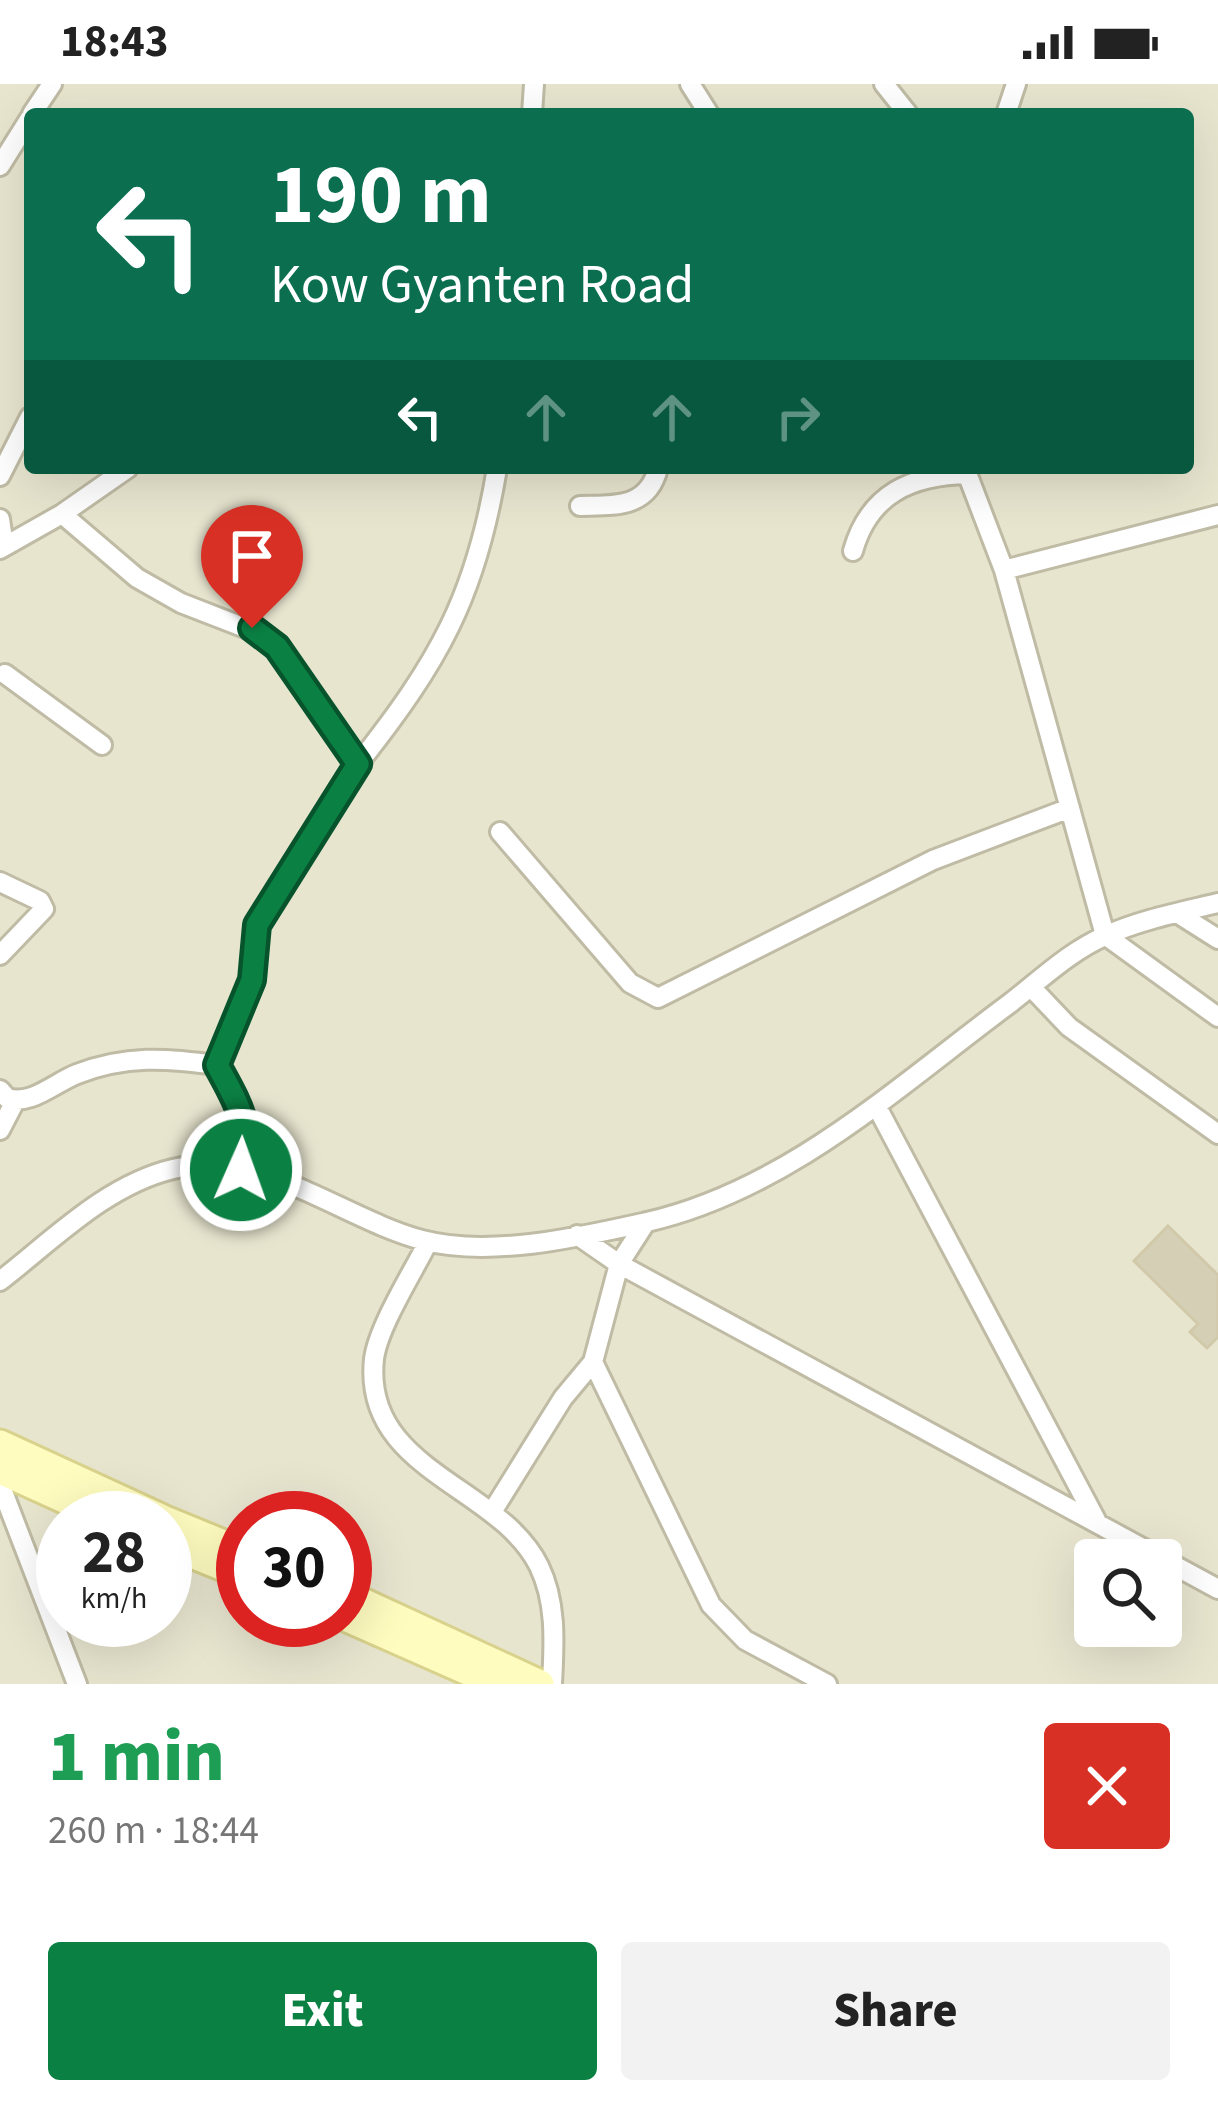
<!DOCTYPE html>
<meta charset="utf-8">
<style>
:root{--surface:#fff;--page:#f2f2f2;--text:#222;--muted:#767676;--accent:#0b8043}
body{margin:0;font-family:"Source Sans 3",sans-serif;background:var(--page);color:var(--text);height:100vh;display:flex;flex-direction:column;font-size:45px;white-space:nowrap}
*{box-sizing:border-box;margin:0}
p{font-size:39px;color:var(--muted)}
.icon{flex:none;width:66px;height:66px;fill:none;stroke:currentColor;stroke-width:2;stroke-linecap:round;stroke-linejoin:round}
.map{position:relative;height:1600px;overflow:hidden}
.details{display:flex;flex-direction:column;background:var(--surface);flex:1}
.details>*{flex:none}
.guide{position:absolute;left:24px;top:24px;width:1170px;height:366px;border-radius:12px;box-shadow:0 12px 48px #0002;background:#0b6e4f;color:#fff;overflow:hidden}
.buttons{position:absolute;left:1074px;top:1455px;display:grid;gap:24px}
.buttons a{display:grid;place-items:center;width:108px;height:108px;border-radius:12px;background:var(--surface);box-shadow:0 12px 48px #0002;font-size:60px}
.speed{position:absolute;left:36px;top:1407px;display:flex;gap:24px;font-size:60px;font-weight:700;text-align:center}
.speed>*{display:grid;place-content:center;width:156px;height:156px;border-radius:50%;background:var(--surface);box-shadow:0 12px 48px #0002;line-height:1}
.speed small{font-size:30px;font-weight:400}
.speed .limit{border:18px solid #d22;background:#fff;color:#111}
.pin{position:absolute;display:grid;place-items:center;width:102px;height:102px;color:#fff;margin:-123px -51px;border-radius:50% 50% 50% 0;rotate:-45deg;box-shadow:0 0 12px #0007}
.pin .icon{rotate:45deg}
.me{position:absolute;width:132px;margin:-66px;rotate:2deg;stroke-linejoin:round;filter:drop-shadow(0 0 9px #0008)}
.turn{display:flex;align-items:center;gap:42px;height:252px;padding:0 48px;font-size:54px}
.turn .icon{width:156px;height:156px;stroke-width:2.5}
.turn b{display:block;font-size:84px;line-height:102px}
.lanes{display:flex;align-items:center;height:114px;padding:0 48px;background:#0003;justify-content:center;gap:60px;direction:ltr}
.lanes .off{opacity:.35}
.round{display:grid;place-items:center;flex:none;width:126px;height:126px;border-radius:12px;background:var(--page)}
.headline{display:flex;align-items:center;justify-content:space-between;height:204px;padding:0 48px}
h1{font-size:72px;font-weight:800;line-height:90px;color:#1e9e55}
.action{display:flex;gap:24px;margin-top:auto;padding:24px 48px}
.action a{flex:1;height:138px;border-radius:12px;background:var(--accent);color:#fff;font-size:48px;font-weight:800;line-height:138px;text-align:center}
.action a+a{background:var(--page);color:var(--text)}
.status{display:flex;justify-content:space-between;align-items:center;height:84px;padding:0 60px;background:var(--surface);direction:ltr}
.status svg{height:33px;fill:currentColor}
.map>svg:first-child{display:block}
.residential{fill:#e8e5cf;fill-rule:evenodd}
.building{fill:#d5cfb6;stroke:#d1c9a9;stroke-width:3}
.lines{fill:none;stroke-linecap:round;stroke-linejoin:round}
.street-casing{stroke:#bfbba4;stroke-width:24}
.secondary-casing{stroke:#d8d28c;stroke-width:33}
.street{stroke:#fff;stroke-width:18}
.secondary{stroke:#fffcc0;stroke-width:27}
.route-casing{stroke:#07532c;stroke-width:30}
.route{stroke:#0b8043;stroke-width:21}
</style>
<div class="status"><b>18:43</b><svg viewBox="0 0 49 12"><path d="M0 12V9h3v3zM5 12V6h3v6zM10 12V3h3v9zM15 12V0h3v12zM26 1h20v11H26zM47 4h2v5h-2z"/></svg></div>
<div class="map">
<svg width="1218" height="1600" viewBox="0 0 1218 1600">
<rect width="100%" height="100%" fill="#f3f1e2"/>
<path class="residential" d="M 0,0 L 1218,0 L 1218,1600 L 0,1600 ZM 30,30 L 1188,30 L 1188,384 L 30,384 ZM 63,1434 L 165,1434 L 165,1536 L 63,1536 ZM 243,1434 L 345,1434 L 345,1536 L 243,1536 ZM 1095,1476 L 1161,1476 L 1161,1542 L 1095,1542 Z"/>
<path class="building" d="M 1168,1142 L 1218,1191 L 1218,1253 L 1207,1264 L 1190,1248 L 1198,1240 L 1134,1177 Z"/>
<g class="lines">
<g class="street-casing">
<path id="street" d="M 690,0 L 709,30
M 884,0 L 908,30
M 32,30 L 52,0
M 532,30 L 534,0
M 1006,30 L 1016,0
M 0,82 L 30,34
M 965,384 L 1004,486
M 0,392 L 30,333
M 580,422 C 614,421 648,425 658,384
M 62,430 L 128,384
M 1218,431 L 1004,486 L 1105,851 L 1218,933
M 0,435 L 4,462
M 0,465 L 62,430 L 137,494 L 181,519 L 266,552 L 358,680 C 438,579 476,513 497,384
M 853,467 C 869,410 911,391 968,390
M 5,590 L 102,661
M 500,748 L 630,899 L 658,914 L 933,776 L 1070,724
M 0,798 L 40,817 L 44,825 L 0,871
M 1177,829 L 1218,855
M 1031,903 L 1069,943 L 1218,1050
M 0,1006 L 7,1014 C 31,1022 54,999 77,990 C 126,971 166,974 217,981
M 877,1023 L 1096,1436
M 0,1046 L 15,1017
M 241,1086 C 253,1041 238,1020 217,981 L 252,895 L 257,841 L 358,680
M 646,1138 L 619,1180 L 593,1278 L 711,1521 L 745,1556 L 827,1600
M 577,1151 L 619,1180 L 1218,1505
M 428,1158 C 413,1188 378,1243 374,1275 C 362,1387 499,1401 539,1482 C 557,1519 554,1560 552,1600
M 0,1197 C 53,1156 106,1101 173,1085 C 260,1064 343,1135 422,1156 C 490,1174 580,1153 647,1138 C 787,1106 897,1003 1009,920 C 1039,897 1070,867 1105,852 C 1139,836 1181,828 1218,819
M 0,1400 L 77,1600
M 492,1428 L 563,1314 L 593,1278"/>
</g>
<g class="secondary-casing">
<path id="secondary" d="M 0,1360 L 161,1434
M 0,1386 L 106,1434
M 165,1436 L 243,1468
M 165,1459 L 243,1491
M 345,1510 L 540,1600
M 345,1533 L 497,1600"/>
</g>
<use href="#street" class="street"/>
<use href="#secondary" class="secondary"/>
</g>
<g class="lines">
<g class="route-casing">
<path id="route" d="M 241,1086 C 253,1041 238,1020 217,981 L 252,896 L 257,841 L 358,680 L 277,563 L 252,544"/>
</g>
<use href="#route" class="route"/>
</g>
</svg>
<div class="buttons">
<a><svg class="icon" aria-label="search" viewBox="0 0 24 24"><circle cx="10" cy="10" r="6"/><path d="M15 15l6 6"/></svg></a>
</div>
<div class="speed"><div>28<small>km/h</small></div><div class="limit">30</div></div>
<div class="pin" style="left:252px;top:544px;background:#d93025"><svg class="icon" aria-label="arrive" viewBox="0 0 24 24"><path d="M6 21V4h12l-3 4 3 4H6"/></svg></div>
<svg class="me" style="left:241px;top:1086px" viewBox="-20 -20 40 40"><circle r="17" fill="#0b8043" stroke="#fff" stroke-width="3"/><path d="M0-11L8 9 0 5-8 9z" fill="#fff"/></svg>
<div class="guide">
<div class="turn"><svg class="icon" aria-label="left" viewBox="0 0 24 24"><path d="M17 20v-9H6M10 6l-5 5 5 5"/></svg><div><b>190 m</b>Kow Gyanten Road</div></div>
<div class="lanes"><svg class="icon" aria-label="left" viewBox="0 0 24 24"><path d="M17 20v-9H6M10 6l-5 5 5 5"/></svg><svg class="icon off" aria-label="ahead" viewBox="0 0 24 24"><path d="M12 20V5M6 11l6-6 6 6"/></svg><svg class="icon off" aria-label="ahead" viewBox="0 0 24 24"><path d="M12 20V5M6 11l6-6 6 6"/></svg><svg class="icon off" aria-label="right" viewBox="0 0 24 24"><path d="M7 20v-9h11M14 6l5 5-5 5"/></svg></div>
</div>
</div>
<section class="details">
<div class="headline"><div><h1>1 min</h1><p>260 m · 18:44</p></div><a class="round" style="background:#d93025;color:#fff"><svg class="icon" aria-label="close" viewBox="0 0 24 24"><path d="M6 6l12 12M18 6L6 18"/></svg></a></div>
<div class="action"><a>Exit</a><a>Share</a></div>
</section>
